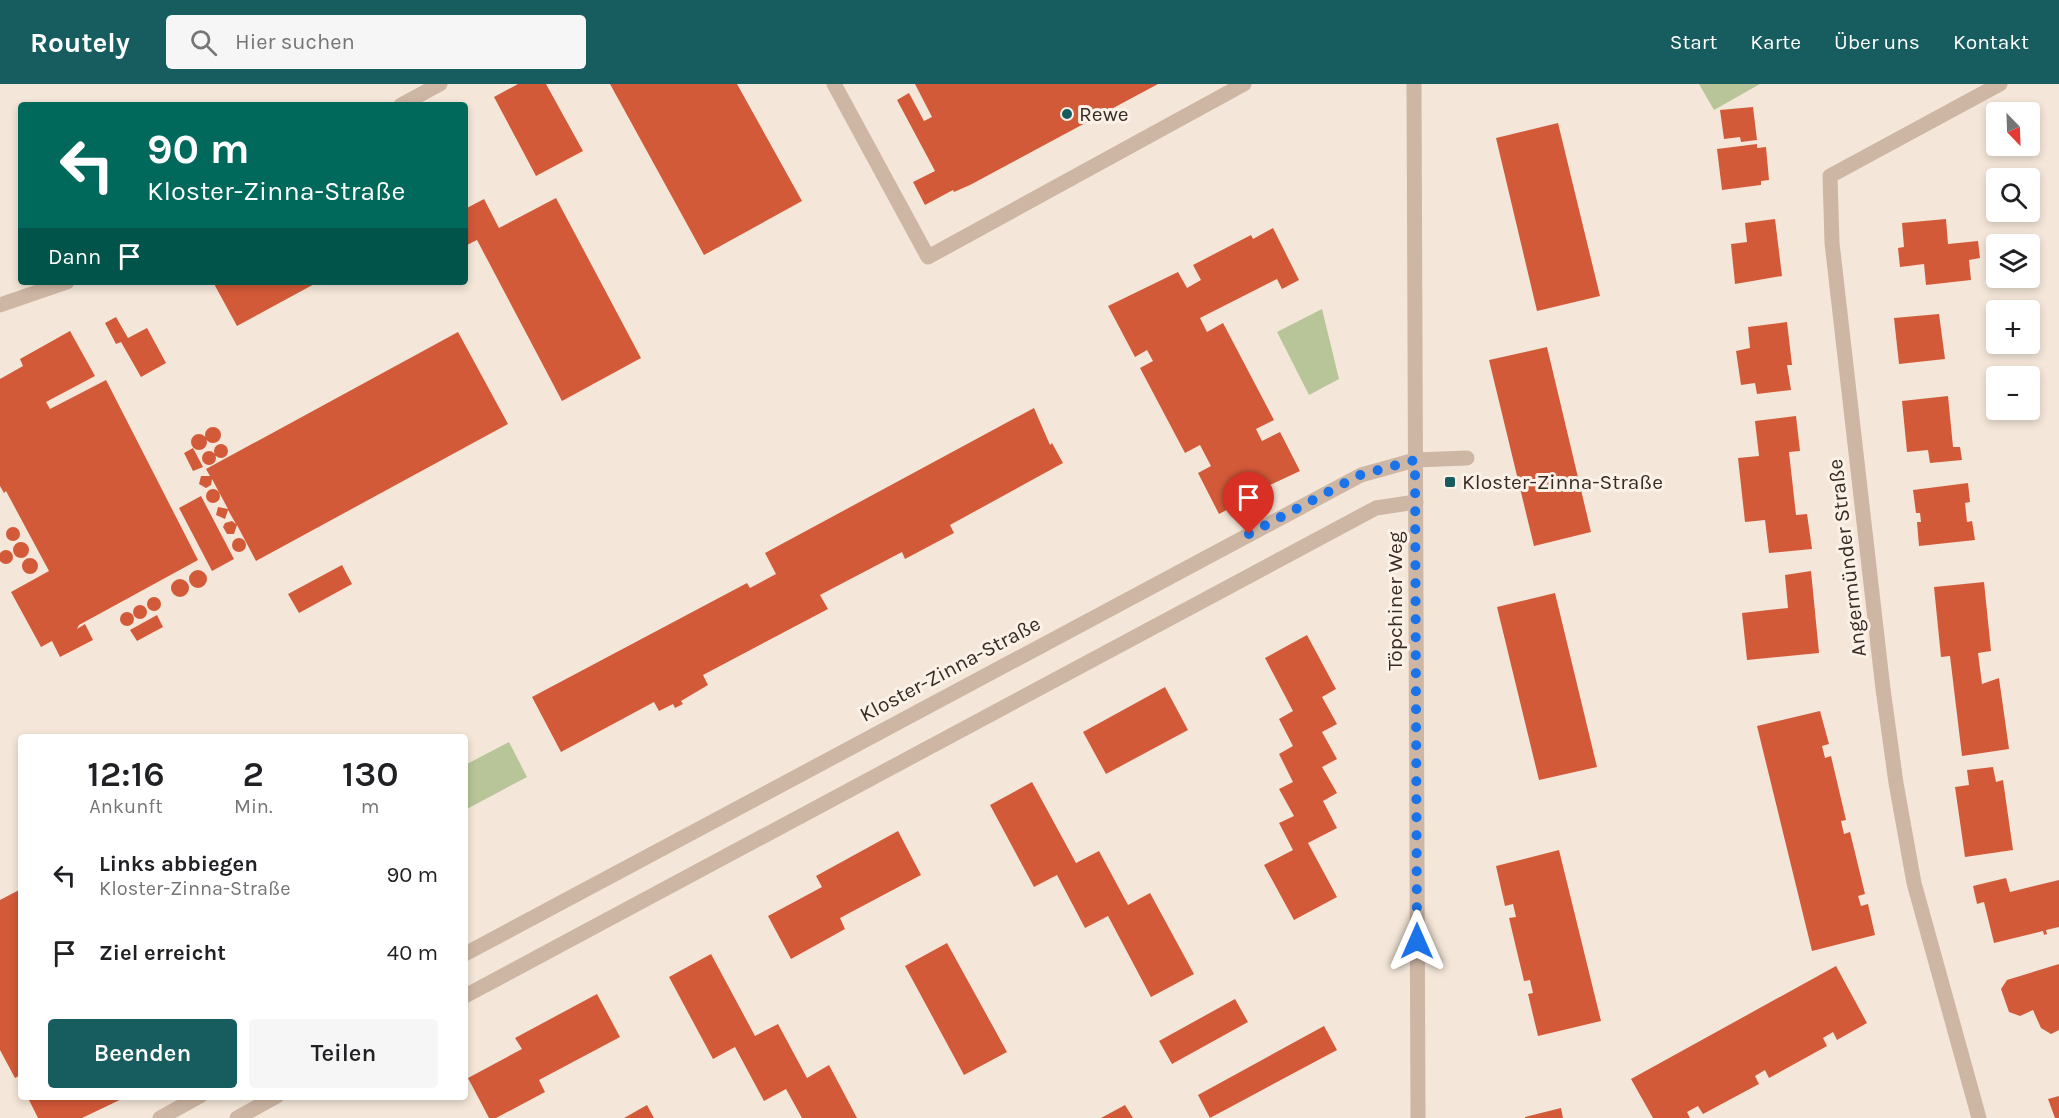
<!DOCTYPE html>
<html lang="de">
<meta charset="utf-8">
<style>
:root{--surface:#fff;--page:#f6f6f6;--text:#202124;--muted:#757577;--accent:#175c5e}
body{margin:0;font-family:Karla,sans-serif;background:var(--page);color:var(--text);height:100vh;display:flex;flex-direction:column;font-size:22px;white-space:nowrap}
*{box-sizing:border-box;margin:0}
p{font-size:20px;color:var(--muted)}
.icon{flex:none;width:33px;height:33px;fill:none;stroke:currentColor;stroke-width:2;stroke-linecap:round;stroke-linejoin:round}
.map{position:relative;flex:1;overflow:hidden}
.sheet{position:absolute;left:18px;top:650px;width:450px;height:366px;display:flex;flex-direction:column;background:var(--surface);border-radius:6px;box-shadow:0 3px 9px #0003}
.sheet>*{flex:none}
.guide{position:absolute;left:18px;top:18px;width:450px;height:183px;border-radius:6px;box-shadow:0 3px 9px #0003;background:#00695c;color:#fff;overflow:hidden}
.needle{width:39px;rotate:157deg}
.tools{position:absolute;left:1986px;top:18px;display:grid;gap:12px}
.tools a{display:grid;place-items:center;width:54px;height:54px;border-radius:6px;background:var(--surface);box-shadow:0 3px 9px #0003;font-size:30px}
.pin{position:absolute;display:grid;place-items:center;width:51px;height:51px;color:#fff;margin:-62px -26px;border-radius:50% 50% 50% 0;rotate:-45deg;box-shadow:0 0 6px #0007}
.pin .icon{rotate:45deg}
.me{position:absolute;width:66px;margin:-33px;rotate:0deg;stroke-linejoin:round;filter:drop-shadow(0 0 4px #0008)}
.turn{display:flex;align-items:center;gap:21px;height:126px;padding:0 30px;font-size:27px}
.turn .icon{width:78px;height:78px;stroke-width:2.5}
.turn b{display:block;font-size:42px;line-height:51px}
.then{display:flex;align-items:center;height:57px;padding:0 30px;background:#0003;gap:12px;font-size:22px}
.eta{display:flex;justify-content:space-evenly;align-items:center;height:102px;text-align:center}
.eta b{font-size:36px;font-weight:600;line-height:42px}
.button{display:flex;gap:12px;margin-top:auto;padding:12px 30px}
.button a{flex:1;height:69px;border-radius:6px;background:var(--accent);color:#fff;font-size:24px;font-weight:600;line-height:69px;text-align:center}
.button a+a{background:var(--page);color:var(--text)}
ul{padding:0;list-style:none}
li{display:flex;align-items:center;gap:18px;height:78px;padding:0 30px}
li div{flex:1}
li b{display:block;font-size:22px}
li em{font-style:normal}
header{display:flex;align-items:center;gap:36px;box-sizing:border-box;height:84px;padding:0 30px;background:var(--accent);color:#fff}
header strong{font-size:28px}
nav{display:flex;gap:33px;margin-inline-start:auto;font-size:21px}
.search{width:420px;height:54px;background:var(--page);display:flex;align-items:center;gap:15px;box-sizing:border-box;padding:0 21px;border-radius:6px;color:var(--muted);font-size:22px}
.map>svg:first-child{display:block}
.green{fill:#b7c598}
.building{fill:#d35a39}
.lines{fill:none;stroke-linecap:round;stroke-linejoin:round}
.service{stroke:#ceb6a4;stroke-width:15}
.minor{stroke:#ceb6a4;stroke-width:15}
.tertiary{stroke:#ceb6a4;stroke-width:15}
.route{stroke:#1a73e8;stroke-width:10;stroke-dasharray:0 18}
.poi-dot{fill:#175c5e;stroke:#fbf1e6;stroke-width:2}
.labels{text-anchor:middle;stroke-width:6;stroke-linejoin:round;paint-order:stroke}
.poi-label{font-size:21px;fill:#382b26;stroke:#fbf1e6;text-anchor:start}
.street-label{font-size:21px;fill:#382b26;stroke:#fbf1e6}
</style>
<header>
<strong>Routely</strong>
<div class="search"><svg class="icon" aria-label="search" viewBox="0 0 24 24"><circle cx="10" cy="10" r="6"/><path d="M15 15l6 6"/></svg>Hier suchen</div>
<nav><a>Start</a><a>Karte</a><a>Über uns</a><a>Kontakt</a></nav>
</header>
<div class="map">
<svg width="2059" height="1034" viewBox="0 0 2059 1034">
<rect width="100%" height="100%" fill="#f4e7d9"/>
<path class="green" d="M 1699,0 L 1760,0 L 1714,26 Z
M 1322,225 L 1339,295 L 1309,311 L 1277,248 Z
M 509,658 L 527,693 L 465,726 L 465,681 Z"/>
<path class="building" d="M 518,0 L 546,0 L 583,67 L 536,92 L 494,13 Z
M 610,0 L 737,0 L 802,117 L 704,171 Z
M 915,0 L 1158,0 L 970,101 L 954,108 L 953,106 L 925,121 L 913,98 L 935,87 L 897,16 L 909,9 L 924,37 L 932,33 Z
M 1753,23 L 1757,56 L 1741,58 L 1740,53 L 1724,55 L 1720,26 Z
M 1558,39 L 1600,212 L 1537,227 L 1496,54 Z
M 1757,60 L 1757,64 L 1766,63 L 1769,96 L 1761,97 L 1761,101 L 1722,106 L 1717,65 Z
M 556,114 L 641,274 L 562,317 L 477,156 L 465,162 L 465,125 L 484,115 L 499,144 Z
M 1775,135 L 1782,192 L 1735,200 L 1731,160 L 1747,158 L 1745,139 Z
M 1946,135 L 1948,160 L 1978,157 L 1980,174 L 1969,176 L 1971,196 L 1926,201 L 1924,180 L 1900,183 L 1898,164 L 1904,163 L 1902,139 Z
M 1273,144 L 1299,196 L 1282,205 L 1277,195 L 1200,234 L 1207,248 L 1223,239 L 1274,336 L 1256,345 L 1262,357 L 1280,348 L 1300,387 L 1246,412 L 1248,415 L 1219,430 L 1198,389 L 1211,382 L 1200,361 L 1185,369 L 1140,284 L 1153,277 L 1147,266 L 1135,273 L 1108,222 L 1178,188 L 1187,204 L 1201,196 L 1193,181 L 1251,151 L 1253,155 Z
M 213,198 L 318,198 L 237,242 Z
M 1939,230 L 1945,275 L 1899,280 L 1894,234 Z
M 116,233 L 128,254 L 147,244 L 166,279 L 141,293 L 121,258 L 116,260 L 105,239 Z
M 1787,238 L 1792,281 L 1787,281 L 1791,306 L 1757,310 L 1755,299 L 1741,301 L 1736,267 L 1750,264 L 1748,243 Z
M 70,247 L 95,292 L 46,318 L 50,325 L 106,296 L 198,476 L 79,541 L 77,545 L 85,540 L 93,556 L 60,573 L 52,557 L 41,563 L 11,508 L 49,487 L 6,407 L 4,409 L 0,402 L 0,295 L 23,282 L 20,275 Z
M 458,248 L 508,340 L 256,477 L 237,441 L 234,450 L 227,450 L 223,443 L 225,439 L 232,437 L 236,440 L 228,426 L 225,435 L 216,431 L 218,423 L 228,425 L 212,395 L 211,401 L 206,404 L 199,400 L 201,392 L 210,392 L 206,385 Z
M 1547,263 L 1591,448 L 1534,462 L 1489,276 Z
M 1948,312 L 1953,363 L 1960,363 L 1962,376 L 1930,379 L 1928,366 L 1907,368 L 1902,317 Z
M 1034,324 L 1050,361 L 1052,359 L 1063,379 L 950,441 L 954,449 L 905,475 L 902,468 L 820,511 L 828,525 L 703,591 L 708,601 L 681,617 L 683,620 L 675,624 L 673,620 L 659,627 L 654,618 L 561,668 L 532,613 L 747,499 L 750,504 L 776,490 L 765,469 Z
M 1796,332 L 1800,367 L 1789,368 L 1796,431 L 1807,430 L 1812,465 L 1769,469 L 1765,436 L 1745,438 L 1738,374 L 1759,372 L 1755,337 Z
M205 351a8 8 0 1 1 16 0a8 8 0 1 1-16 0Z
M191 358a8 8 0 1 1 16 0a8 8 0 1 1-16 0Z
M214 367a7 7 0 1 1 14 0a7 7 0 1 1-14 0Z
M 193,364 L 203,383 L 193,387 L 184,369 Z
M202 374a7 7 0 1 1 14 0a7 7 0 1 1-14 0Z
M 1968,399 L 1970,418 L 1965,419 L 1967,438 L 1972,437 L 1975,456 L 1919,462 L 1917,438 L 1921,438 L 1920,429 L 1916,429 L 1913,406 Z
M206 412a7 7 0 1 1 14 0a7 7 0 1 1-14 0Z
M 201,412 L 234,475 L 212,487 L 179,424 Z
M6 450a7 7 0 1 1 14 0a7 7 0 1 1-14 0Z
M232 461a7 7 0 1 1 14 0a7 7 0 1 1-14 0Z
M13 466a8 8 0 1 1 16 0a8 8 0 1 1-16 0Z
M-1 473a7 7 0 1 1 14 0a7 7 0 1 1-14 0Z
M22 482a8 8 0 1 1 16 0a8 8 0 1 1-16 0Z
M 342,481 L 352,500 L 299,529 L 288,510 Z
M189 495a9 9 0 1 1 18 0a9 9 0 1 1-18 0Z
M 1811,487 L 1819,569 L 1747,576 L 1742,529 L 1788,524 L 1785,491 Z
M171 504a9 9 0 1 1 18 0a9 9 0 1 1-18 0Z
M 1984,498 L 1991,567 L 1978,569 L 1982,600 L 1999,594 L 2009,665 L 1962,672 L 1950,572 L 1941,573 L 1934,503 Z
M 1555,509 L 1597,683 L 1539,696 L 1497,523 Z
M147 520a7 7 0 1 1 14 0a7 7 0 1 1-14 0Z
M133 528a7 7 0 1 1 14 0a7 7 0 1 1-14 0Z
M120 535a7 7 0 1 1 14 0a7 7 0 1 1-14 0Z
M 157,531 L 163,543 L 137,557 L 130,546 Z
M 1307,551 L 1336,605 L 1322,613 L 1337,640 L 1322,648 L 1337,675 L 1322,683 L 1337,709 L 1323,717 L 1337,744 L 1308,759 L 1337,813 L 1294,836 L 1264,781 L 1293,766 L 1279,739 L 1294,732 L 1279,705 L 1293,698 L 1279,670 L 1293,662 L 1279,635 L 1293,627 L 1265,574 Z
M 1165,603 L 1188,646 L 1106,690 L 1083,648 Z
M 1820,627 L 1829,660 L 1822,662 L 1825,674 L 1831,672 L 1846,736 L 1841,737 L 1844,750 L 1850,748 L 1865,810 L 1858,812 L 1861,822 L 1868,820 L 1875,851 L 1812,867 L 1757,642 Z
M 1993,683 L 1996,698 L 2003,696 L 2013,766 L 1965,773 L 1955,703 L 1969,701 L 1967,686 Z
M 1032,698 L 1076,779 L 1099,767 L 1128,821 L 1150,809 L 1194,890 L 1151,913 L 1108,832 L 1085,844 L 1057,791 L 1034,803 L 990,721 Z
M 898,747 L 921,791 L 840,834 L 845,845 L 791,875 L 768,832 L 822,803 L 816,792 Z
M 1559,766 L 1601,937 L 1538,952 L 1528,910 L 1533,909 L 1530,896 L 1524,897 L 1509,834 L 1516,833 L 1513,820 L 1505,822 L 1496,782 Z
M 2006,794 L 2010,808 L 2059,796 L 2059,843 L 2046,846 L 2047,850 L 2044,851 L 2043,847 L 1994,859 L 1984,818 L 1977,820 L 1973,802 Z
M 21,805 L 21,991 L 15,994 L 0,966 L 0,816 Z
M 947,859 L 1007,968 L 964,991 L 905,882 Z
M 711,870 L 755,952 L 778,940 L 807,994 L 829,981 L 857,1034 L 802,1034 L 786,1005 L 764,1017 L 735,963 L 713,975 L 669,893 Z
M 2059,880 L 2059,946 L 2051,950 L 2041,944 L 2033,926 L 2020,932 L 2009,928 L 2001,905 L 2007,896 Z
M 1836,882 L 1867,939 L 1837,956 L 1833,948 L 1823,954 L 1827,962 L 1769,994 L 1765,986 L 1755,992 L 1759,1000 L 1703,1030 L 1698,1022 L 1687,1028 L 1690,1034 L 1653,1034 L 1631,995 Z
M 597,910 L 620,953 L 539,996 L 545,1008 L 496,1034 L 489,1034 L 468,994 L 522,965 L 515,954 Z
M 1235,915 L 1248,938 L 1172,980 L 1159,957 Z
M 1324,942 L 1337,966 L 1210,1034 L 1198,1011 Z
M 31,1012 L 128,1012 L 82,1034 L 38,1034 L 28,1014 Z
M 2059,1012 L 2059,1034 L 2055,1034 L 2048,1015 Z
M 647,1021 L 654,1034 L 624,1034 Z
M 1125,1021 L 1133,1034 L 1101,1034 Z
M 1561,1024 L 1563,1034 L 1525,1034 L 1525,1033 Z"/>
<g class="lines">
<path class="service" d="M 834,0 L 928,173 L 1244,0
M 465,870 L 1361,391 L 1415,376 L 1467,374
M 465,912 L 1376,424 L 1416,418
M 160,1034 L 200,1012
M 237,1034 L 277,1012"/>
<path class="minor" d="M 401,21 L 440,0
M 0,221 L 67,198
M 1979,1034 L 1914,799 L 1896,699 L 1883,605 L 1832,159 L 1830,92 L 2000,0"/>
<path class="tertiary" d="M 1414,0 L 1418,1034"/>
</g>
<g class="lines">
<path class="route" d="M 1249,450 L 1360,391 L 1415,376 L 1417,857"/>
</g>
<g class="poi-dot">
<circle cx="1067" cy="30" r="6"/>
<rect x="1444" y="392" width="12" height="12" rx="3"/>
</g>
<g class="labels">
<g class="poi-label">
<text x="1079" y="37">Rewe</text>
<text x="1462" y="405">Kloster-Zinna-Straße</text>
</g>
<g class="street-label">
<text transform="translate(1847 474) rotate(-97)" y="7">Angermünder Straße</text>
<text transform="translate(1395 517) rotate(-90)" y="7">Töpchiner Weg</text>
<text transform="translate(950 585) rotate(-28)" y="7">Kloster-Zinna-Straße</text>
</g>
</g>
</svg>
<div class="tools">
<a><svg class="needle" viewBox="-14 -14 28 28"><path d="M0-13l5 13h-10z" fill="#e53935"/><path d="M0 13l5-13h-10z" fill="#757577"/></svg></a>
<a><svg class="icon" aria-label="search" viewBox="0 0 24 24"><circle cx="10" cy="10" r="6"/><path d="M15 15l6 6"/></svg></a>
<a><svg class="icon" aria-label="layers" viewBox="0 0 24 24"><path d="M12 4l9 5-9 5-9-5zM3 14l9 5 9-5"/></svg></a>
<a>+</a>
<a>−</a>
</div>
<div class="pin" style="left:1249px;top:450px;background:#d93025"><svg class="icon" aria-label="arrive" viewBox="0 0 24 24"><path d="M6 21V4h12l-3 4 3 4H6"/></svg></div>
<svg class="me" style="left:1417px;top:857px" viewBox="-20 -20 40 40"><path d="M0-17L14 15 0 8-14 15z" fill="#1a73e8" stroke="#fff" stroke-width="4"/></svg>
<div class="guide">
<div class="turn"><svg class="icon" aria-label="left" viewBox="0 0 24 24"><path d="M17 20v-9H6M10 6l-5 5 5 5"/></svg><div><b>90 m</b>Kloster-Zinna-Straße</div></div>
<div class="then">Dann<svg class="icon" aria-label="arrive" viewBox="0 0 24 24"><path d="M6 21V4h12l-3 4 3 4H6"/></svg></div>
</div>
<section class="sheet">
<div class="eta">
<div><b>12:16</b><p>Ankunft</p></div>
<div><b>2</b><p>Min.</p></div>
<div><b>130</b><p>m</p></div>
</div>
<ul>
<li><svg class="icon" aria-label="left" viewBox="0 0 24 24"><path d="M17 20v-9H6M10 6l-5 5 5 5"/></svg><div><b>Links abbiegen</b><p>Kloster-Zinna-Straße</p></div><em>90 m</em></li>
<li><svg class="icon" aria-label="arrive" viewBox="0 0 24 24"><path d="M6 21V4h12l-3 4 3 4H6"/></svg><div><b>Ziel erreicht</b></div><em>40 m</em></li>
</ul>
<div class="button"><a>Beenden</a><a>Teilen</a></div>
</section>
</div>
